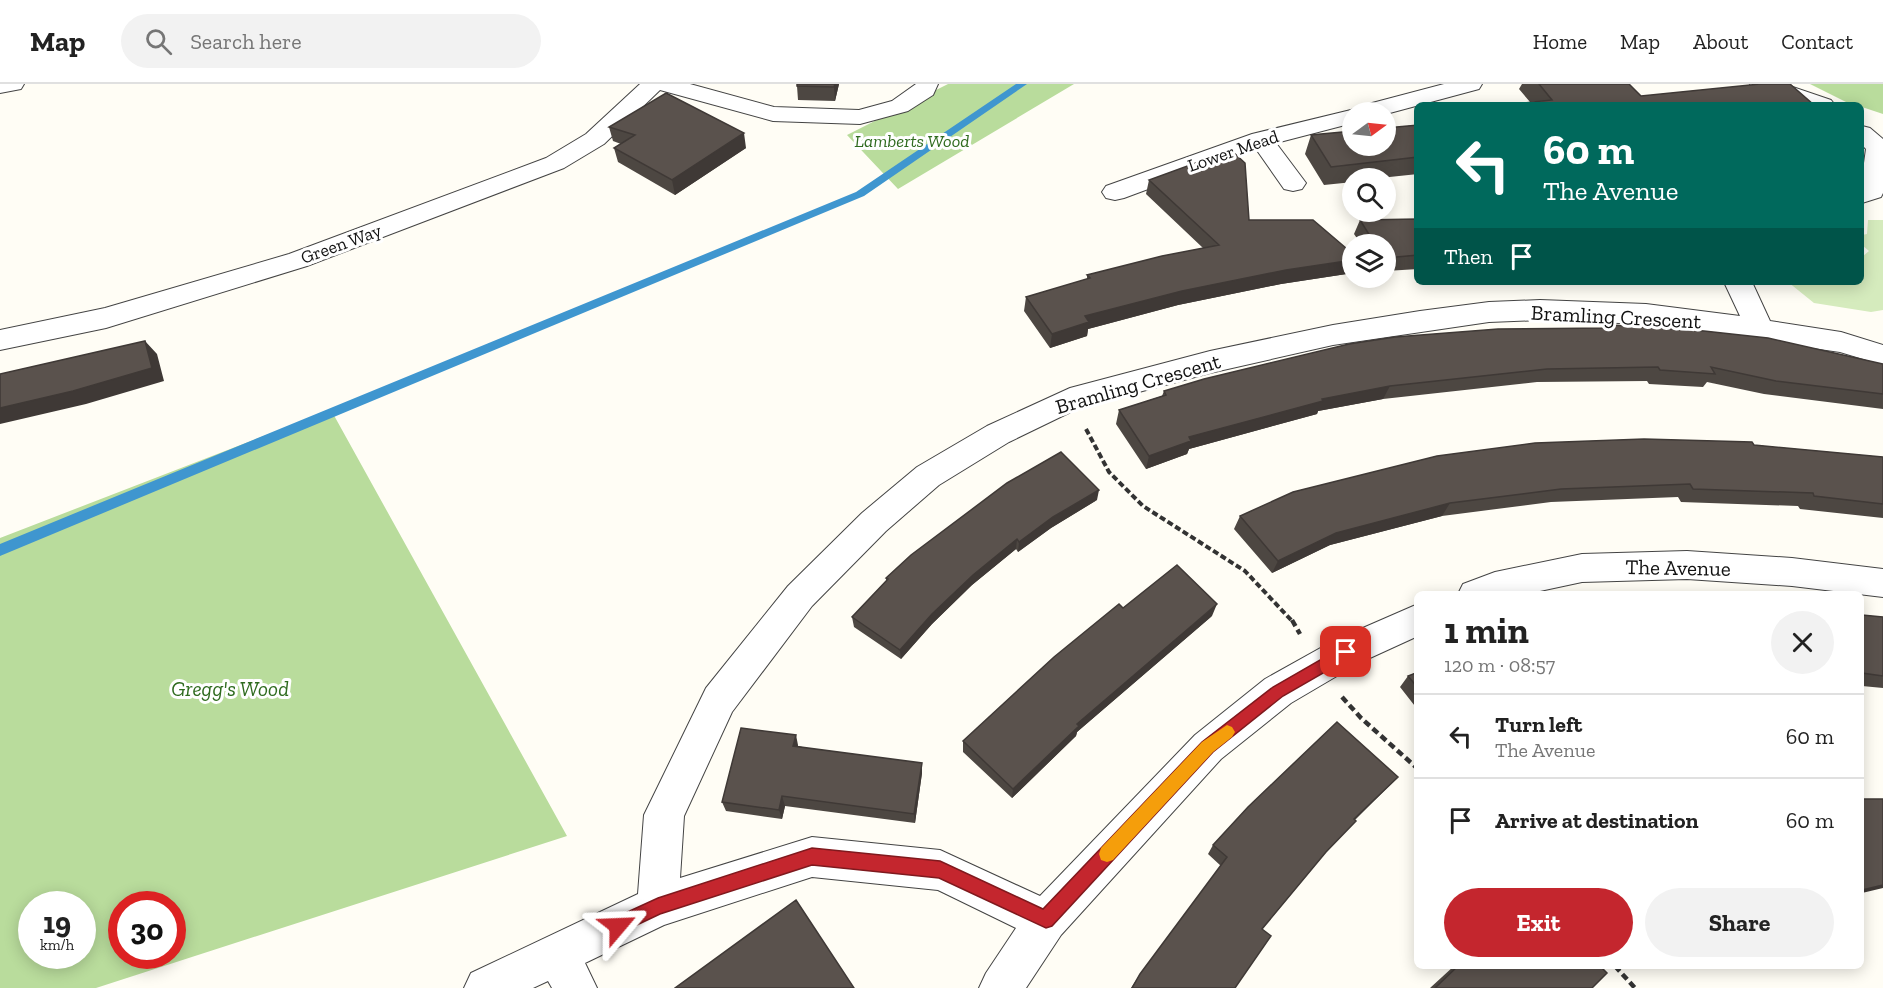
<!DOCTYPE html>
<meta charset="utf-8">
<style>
:root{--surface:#fff;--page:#f2f2f2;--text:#222;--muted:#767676;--line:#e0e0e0;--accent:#c4262e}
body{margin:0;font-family:"Zilla Slab",serif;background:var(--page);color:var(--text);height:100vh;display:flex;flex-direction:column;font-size:22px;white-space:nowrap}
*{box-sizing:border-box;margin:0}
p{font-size:20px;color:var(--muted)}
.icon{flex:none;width:33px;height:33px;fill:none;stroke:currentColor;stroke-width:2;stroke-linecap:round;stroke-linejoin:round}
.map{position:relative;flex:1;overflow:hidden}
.panel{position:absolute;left:1414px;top:507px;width:450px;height:378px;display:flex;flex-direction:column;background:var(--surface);border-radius:9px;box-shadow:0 3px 15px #0003}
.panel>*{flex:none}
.guide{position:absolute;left:1414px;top:18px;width:450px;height:183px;border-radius:9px;box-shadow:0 3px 15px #0003;background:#00695c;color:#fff;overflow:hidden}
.needle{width:39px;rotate:75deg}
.tools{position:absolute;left:1342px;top:18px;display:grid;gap:12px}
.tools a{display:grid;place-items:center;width:54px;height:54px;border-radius:50%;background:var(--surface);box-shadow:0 3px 15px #0003;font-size:30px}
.speed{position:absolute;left:18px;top:807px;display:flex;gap:12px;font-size:30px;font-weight:700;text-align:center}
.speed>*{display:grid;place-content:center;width:78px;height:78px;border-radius:50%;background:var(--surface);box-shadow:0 3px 15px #0003;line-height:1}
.speed small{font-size:15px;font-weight:400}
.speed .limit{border:9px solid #d22;background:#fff;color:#111}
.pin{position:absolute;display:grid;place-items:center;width:51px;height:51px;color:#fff;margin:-26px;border-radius:12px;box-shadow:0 3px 9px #0006}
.me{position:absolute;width:66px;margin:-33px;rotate:64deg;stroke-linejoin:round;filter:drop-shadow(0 0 4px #0008)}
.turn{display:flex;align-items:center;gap:21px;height:126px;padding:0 30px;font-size:27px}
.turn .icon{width:78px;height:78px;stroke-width:2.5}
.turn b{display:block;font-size:42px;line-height:51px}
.then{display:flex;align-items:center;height:57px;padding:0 30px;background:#0003;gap:12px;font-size:22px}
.round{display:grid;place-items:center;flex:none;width:63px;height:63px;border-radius:32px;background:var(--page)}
.summary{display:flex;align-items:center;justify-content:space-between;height:102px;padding:0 30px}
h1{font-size:36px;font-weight:800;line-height:45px}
.button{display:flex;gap:12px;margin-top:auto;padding:12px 30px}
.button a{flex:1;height:69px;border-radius:36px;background:var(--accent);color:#fff;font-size:24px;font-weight:800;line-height:69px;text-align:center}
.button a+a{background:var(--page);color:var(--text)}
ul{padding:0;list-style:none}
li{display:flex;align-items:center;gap:18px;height:84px;padding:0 30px;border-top:2px solid var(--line)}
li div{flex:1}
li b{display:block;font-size:22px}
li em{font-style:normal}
header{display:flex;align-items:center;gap:36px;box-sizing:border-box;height:84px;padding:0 30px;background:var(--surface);border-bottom:2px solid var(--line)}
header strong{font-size:28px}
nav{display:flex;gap:33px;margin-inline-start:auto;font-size:21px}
.search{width:420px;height:54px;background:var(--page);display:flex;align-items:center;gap:15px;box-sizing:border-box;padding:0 21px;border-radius:33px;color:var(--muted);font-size:22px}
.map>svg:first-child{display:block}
.green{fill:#d5ebbd}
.forest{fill:#b9dc9c;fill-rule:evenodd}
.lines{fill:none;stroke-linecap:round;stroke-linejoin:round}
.stream{fill:#3f96cf;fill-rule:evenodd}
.minor-casing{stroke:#444;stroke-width:2}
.path-far1{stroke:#333;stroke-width:4;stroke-dasharray:6 3;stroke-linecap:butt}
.path{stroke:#333;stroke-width:4.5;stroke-dasharray:7 4;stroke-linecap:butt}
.minor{fill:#fff;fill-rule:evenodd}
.wall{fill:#4d4742}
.shaded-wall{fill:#3f3936}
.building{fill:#5a524d;stroke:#3f3936;stroke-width:1.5}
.route{fill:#c4262e;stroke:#7f191e;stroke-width:1.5}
.slow{fill:#f59e0b}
.labels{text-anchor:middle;stroke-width:6;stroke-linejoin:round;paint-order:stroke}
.far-park-label{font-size:18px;font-style:italic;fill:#2f6b1f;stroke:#fff}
.far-street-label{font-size:18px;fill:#111;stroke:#fff}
.street-label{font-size:21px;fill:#111;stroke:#fff}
.park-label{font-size:21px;font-style:italic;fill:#2f6b1f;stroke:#fff}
</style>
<header>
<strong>Map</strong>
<div class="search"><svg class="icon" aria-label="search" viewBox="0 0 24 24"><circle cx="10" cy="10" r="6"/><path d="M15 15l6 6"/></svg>Search here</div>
<nav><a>Home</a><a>Map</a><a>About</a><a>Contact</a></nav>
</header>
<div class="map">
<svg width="1883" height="904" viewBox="0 0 1883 904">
<rect width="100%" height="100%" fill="#fffdf5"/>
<path class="green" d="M 1868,136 L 1883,136 L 1883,226 L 1871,228 L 1814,219 L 1788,198 L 1862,198 L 1862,173 L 1869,167 L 1862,161 L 1862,151 L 1867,150 Z"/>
<path class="forest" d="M 948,0 L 1074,0 L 898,105 L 847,51 Z
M 1810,0 L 1883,0 L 1883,30 L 1862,23 L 1862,21 L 1846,18 Z
M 331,326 L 567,752 L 96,904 L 0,904 L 0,454 ZM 32,820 L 82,820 L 82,872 L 32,872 ZM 122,820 L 172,820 L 172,872 L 122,872 Z"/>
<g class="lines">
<path class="stream" d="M 1016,0 L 1027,0 L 864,112 L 0,472 L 0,460 L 856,108 Z"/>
<g class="minor-casing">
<path id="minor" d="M 0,0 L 24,0 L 21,5 L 0,9 Z
M 640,0 L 690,0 L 774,23 L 859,26 L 892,17 L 916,0 L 938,0 L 933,11 L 908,27 L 860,40 L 773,37 L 660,6 L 604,60 L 564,84 L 307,182 L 106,244 L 0,266 L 0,246 L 105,224 L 289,170 L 546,74 L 586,50 Z
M 1444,0 L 1482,0 L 1479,5 L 1386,30 L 1353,28 L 1353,39 L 1276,59 L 1306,99 L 1302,105 L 1293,107 L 1284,105 L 1256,65 L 1124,114 L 1115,116 L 1106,114 L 1102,108 L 1106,102 L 1252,50 L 1355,25 L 1357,23 Z
M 1750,0 L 1784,0 L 1831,16 L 1835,21 L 1800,21 L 1753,5 Z
M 1862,42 L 1870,44 L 1883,55 L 1883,109 L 1881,113 L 1862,119 L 1862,93 L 1866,65 L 1862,61 Z
M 1724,198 L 1752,198 L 1770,237 L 1841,248 L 1883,261 L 1883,281 L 1840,268 L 1646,240 L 1540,236 L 1489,238 L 1333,261 L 1210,289 L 1079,324 L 1009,358 L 939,401 L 886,447 L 812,522 L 732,628 L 684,732 L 680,794 L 812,753 L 940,766 L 1040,812 L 1195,651 L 1265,595 L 1333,557 L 1418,520 L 1418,552 L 1359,579 L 1291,619 L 1221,675 L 1061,851 L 1026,904 L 979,904 L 986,889 L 1016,844 L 938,806 L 812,793 L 664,841 L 585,879 L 597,904 L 552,904 L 548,897 L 533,904 L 464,904 L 471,889 L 638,810 L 644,731 L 706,604 L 788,502 L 862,429 L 917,383 L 987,342 L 1070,304 L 1210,267 L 1333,241 L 1420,227 L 1489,218 L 1540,216 L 1646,220 L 1740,232 Z
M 1687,467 L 1792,474 L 1883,485 L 1883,513 L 1792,502 L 1687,495 L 1582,498 L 1526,510 L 1458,510 L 1463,500 L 1495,488 L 1582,470 Z"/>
</g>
<path class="path-far1" d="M 1086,345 L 1109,388 L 1143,422 L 1245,487 L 1293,538"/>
<path class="path" d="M 1292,536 L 1300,550
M 1342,613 L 1361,634 L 1418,685
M 1615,882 L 1635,904"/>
<use href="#minor" class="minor"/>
</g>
<path class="wall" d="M 839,0 L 835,17 L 798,16 L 797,2 Z
M 1522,0 L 1629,0 L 1641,12 L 1530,18 L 1519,5 Z
M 1418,41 L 1418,90 L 1380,94 L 1353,94 L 1353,98 L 1324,101 L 1305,70 L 1311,51 Z
M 609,43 L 746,64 L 675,111 L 618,78 L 614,64 L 621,60 L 613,57 Z
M 1149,96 L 1249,136 L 1353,189 L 1281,200 L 1178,221 L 1088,245 L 1087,252 L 1050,264 L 1024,227 L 1026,213 L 1087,195 L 1087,191 L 1203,164 L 1146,110 Z
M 1418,135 L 1418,185 L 1386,187 L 1386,160 L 1361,160 L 1354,150 L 1360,136 Z
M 1612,241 L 1883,280 L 1883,325 L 1764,310 L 1707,298 L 1703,303 L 1649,300 L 1647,297 L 1537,298 L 1383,315 L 1318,327 L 1317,330 L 1189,365 L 1187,370 L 1146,385 L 1116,340 L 1119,326 L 1162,312 L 1164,307 L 1610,244 Z
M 1754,361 L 1883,373 L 1883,434 L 1800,425 L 1798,422 L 1681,418 L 1678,413 L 1551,418 L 1442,432 L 1330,461 L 1272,489 L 1234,445 L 1240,432 Z
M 1097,416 L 1051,444 L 1018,468 L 1016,465 L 972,501 L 932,540 L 901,575 L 854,543 L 852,533 L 886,497 L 886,494 Z
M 1862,531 L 1883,533 L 1883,604 L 1862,602 Z
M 1212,532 L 1077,648 L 1076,652 L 1012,714 L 963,668 L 963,657 Z
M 1418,588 L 1418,626 L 1400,603 L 1408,592 Z
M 798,661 L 798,662 L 922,689 L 915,739 L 785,722 L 782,735 L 726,727 L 722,718 Z
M 1398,693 L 1355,736 L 1326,768 L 1262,845 L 1235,904 L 1131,904 L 1140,890 L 1221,782 L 1208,770 L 1213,761 Z
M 1454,882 L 1600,882 L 1592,904 L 1430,904 Z"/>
<path class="shaded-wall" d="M 835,0 L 839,0 L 835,17 L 834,3 Z
M 744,49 L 746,64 L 675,111 L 672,96 Z
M 1353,176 L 1353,189 L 1281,200 L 1178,221 L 1088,245 L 1087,252 L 1050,264 L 1052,250 L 1085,232 L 1182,207 L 1286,186 Z
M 145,257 L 157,270 L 164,297 L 86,320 L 0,340 L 0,324 Z
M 1390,302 L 1383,315 L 1318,327 L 1317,330 L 1189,365 L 1187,370 L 1146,385 L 1149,372 L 1189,353 L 1322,315 Z
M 1099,406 L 1097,416 L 1051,444 L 1018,468 L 1019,458 L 1053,433 Z
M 1450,419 L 1442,432 L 1330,461 L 1272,489 L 1278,477 L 1336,449 Z
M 1017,455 L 1016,465 L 972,501 L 932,540 L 901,575 L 900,566 L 932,530 L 973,491 Z
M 1217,520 L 1212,532 L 1077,648 L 1076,652 L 1012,714 L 1013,705 L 1077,640 Z
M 796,651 L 798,661 L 796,672 L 793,662 Z
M 922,679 L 922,689 L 915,739 L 914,730 Z
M 782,712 L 785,722 L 782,735 L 779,726 Z
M 1883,801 L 1883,804 L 1862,809 L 1862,806 Z"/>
<path class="building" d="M 797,0 L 835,0 L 834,3 L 797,2 Z
M 1539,0 L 1629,0 L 1641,12 L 1760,0 L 1790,0 L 1814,21 L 1505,21 L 1552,16 Z
M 666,9 L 744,49 L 672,96 L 614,64 L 635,51 L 609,43 Z
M 1418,41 L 1418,73 L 1331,83 L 1311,51 L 1353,47 L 1353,62 L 1386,62 L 1386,44 Z
M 1231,66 L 1245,79 L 1249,136 L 1313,136 L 1353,170 L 1353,176 L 1286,186 L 1182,207 L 1085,232 L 1089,238 L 1052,250 L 1026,213 L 1090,194 L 1087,191 L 1162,172 L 1219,161 L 1149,96 Z
M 1418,135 L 1418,171 L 1386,174 L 1386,160 L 1375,160 L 1360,136 Z
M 1612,241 L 1704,247 L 1768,254 L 1883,280 L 1883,310 L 1776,297 L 1711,283 L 1715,290 L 1660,286 L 1658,283 L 1547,285 L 1390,302 L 1322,315 L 1323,317 L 1189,353 L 1191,357 L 1149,372 L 1119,326 L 1166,311 L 1164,307 L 1204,295 L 1349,260 L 1395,253 L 1498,245 L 1611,244 Z
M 145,257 L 152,284 L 73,307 L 0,324 L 0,290 Z
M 1644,355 L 1752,358 L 1754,361 L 1883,373 L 1883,420 L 1814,412 L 1813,409 L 1693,405 L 1690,400 L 1561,405 L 1450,419 L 1336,449 L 1278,477 L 1240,432 L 1293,408 L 1437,372 L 1535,359 Z
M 1061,368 L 1099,406 L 1053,433 L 1019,458 L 1017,455 L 973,491 L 932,530 L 900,566 L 852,533 L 888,495 L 886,494 L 911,471 L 1007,399 Z
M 1177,481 L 1217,520 L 1077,640 L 1079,642 L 1013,705 L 963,657 L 1054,573 L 1119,520 L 1123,524 Z
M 1862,531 L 1883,533 L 1883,592 L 1862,589 Z
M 1418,588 L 1418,604 L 1408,592 Z
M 1337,638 L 1398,693 L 1354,735 L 1356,737 L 1326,768 L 1262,845 L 1271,852 L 1235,904 L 1132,904 L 1140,890 L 1227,773 L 1213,761 L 1248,723 Z
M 741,644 L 796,651 L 793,662 L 922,679 L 914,730 L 782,712 L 779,726 L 722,718 Z
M 1862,715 L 1883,715 L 1883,801 L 1862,806 Z
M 796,816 L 854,904 L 675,904 Z
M 1458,882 L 1600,882 L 1607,889 L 1592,904 L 1435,904 Z"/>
<path class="route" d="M 1346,561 L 1351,563 L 1354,568 L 1351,573 L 1283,612 L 1213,668 L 1052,842 L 1046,844 L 939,794 L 812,781 L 660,830 L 618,850 L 612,848 L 609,842 L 612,835 L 658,814 L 812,764 L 940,777 L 1043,825 L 1202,658 L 1273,603 Z"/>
<path class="slow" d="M 1227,641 L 1232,643 L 1235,648 L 1232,653 L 1213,668 L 1113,776 L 1107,778 L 1101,776 L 1099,770 L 1101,764 L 1202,658 Z"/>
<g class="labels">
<g class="far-park-label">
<text x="912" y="63">Lamberts Wood</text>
</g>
<g class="far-street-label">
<text transform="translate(1233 67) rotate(-19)" y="6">Lower Mead</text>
<text transform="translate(341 160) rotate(-20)" y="6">Green Way</text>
</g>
<g class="street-label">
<text transform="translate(1616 233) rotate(3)" y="7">Bramling Crescent</text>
<text transform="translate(1138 300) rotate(-16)" y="7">Bramling Crescent</text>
<text transform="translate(1678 484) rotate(1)" y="7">The Avenue</text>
</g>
<g class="park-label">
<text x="230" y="612">Gregg's Wood</text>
</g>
</g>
</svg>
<div class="tools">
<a><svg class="needle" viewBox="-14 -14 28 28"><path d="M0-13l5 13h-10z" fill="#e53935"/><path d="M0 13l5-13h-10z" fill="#767676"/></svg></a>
<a><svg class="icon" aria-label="search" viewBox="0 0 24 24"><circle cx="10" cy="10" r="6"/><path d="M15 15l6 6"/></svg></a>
<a><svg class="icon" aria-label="layers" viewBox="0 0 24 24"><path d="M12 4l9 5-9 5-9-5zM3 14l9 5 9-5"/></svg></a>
</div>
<div class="speed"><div>19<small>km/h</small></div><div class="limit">30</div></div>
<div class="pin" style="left:1346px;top:568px;background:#d93025"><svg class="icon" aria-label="arrive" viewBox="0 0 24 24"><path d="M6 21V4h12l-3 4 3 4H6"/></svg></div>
<svg class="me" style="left:618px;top:842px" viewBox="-20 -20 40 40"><path d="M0-17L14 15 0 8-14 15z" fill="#c4262e" stroke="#fff" stroke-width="4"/></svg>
<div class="guide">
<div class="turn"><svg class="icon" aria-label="left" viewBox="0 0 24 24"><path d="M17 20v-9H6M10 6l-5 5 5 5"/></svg><div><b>60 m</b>The Avenue</div></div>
<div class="then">Then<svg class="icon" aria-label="arrive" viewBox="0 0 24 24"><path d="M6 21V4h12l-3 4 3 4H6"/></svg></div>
</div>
<section class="panel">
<div class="summary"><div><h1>1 min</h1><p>120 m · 08:57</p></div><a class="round"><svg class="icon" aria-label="close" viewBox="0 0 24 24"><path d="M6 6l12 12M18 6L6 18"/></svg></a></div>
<ul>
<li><svg class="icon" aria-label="left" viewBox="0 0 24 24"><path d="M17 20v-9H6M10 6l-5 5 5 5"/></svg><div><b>Turn left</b><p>The Avenue</p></div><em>60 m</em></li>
<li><svg class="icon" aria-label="arrive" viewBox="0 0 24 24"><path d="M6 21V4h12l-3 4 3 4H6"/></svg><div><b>Arrive at destination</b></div><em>60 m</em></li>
</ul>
<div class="button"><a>Exit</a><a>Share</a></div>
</section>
</div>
